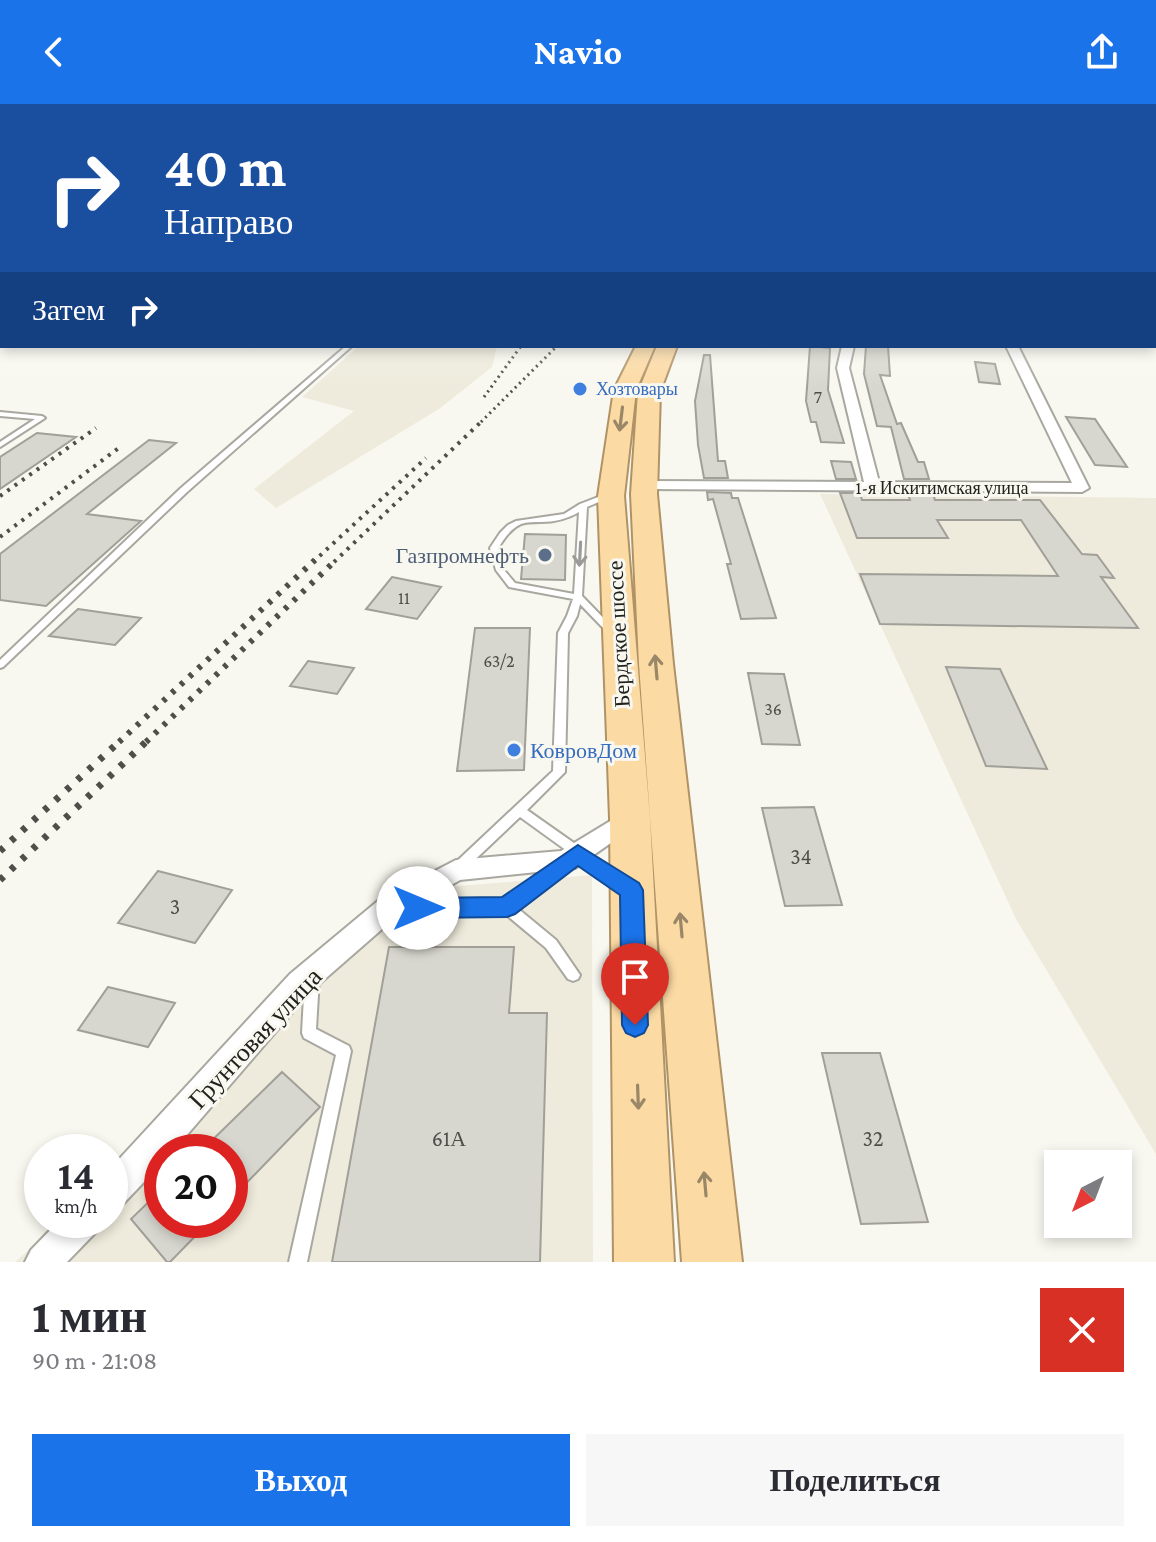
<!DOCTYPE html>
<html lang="ru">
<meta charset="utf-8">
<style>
:root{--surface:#fff;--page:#f7f7f7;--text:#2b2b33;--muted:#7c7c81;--accent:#1a73e8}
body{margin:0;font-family:"Crimson Pro",serif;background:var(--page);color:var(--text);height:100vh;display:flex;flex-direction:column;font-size:30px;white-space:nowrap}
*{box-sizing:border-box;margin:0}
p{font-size:26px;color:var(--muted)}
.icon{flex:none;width:44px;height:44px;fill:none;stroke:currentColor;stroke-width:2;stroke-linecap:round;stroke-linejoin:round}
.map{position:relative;height:1158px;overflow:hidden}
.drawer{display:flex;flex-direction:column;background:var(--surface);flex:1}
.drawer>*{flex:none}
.banner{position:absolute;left:0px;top:0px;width:1156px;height:244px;box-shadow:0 4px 12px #0003;background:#1a4fa0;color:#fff;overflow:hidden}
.needle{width:52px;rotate:222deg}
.controls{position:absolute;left:1044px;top:1046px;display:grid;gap:16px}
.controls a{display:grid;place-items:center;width:88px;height:88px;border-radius:0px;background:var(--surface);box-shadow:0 4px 12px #0003;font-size:40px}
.speed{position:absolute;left:24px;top:1030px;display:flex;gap:16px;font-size:40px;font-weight:700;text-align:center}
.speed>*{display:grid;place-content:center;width:104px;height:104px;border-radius:50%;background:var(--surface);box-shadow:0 4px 12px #0003;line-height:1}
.speed small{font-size:20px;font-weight:400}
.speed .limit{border:12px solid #d22;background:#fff;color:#111}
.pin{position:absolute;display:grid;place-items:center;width:68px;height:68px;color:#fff;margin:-82px -34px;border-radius:50% 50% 50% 0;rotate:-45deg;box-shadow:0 0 8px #0007}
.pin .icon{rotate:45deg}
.me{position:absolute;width:88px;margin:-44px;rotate:90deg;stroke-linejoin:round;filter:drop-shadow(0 0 6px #0008)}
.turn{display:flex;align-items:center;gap:28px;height:168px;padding:0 32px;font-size:36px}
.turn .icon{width:104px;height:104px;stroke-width:2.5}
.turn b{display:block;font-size:56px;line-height:68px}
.then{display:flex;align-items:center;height:76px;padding:0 32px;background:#0003;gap:16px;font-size:30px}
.round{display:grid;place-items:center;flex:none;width:84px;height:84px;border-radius:0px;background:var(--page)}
.headline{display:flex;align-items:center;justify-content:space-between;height:136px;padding:0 32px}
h1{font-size:48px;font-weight:700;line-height:60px}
.primary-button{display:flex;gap:16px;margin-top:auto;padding:16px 32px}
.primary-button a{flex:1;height:92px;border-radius:0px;background:var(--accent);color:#fff;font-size:32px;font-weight:700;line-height:92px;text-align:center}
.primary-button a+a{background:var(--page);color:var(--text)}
header{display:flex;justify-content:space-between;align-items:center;height:104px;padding:0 32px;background:var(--accent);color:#fff;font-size:36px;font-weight:700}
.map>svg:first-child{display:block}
.built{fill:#eeebdc;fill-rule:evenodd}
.building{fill:#d8d7cf;stroke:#a09f98;stroke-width:2}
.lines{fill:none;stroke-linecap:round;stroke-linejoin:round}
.service-casing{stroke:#a8a7a0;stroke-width:4}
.minor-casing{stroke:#a8a7a0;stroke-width:4}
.trunk-casing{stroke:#af9366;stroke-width:4}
.service{fill:#fff;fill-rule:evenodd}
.minor{fill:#fff;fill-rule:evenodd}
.trunk{fill:#fcdaa4;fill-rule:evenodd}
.rail-far3{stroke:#4e4e4a;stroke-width:3;stroke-dasharray:2 4;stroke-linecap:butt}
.rail-far2{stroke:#4e4e4a;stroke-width:4;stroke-dasharray:3 6;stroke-linecap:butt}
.rail-far1{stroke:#4e4e4a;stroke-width:6;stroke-dasharray:4 8;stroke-linecap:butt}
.rail{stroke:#4e4e4a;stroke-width:7;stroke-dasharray:5 10;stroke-linecap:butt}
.oneway{stroke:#998768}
.oneway2{stroke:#9b9b9a}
.route{fill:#1a73e8;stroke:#114b97;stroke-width:2}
.shop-dot{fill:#3f7fe0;stroke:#f9f8f0;stroke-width:3}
.service-dot{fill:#5c6f8a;stroke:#f9f8f0;stroke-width:3}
.labels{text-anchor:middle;stroke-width:6;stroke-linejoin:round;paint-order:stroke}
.far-shop-label{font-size:18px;fill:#366cbe;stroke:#f9f8f0;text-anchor:start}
.number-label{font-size:18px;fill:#4f4e4a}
.far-street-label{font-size:18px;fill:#21211e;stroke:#f9f8f0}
.service-label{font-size:22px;fill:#4e5e75;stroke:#f9f8f0;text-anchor:end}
.street-label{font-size:22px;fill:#21211e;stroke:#f9f8f0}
.shop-label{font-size:22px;fill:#366cbe;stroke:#f9f8f0;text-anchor:start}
.near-number-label{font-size:22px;fill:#4f4e4a}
.near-street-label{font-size:26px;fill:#21211e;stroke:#f9f8f0}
</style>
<header><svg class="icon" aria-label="back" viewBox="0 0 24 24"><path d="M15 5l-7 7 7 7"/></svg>Navio<svg class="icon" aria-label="share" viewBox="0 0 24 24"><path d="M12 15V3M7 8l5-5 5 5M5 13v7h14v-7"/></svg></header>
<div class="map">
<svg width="1156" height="1158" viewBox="0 0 1156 1158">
<rect width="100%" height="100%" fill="#f9f8f0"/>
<path class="built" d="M 359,242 L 497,242 L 492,263 L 439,305 L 276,404 L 254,385 L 354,307 L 302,293 Z
M 820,390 L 1156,394 L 1156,1050 L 1016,815 Z
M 592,771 L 593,1158 L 15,1158 L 63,1116 L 110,1116 L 110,1074 L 385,788 ZM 162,1048 L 230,1048 L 230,1116 L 162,1116 Z"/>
<path class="building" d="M 810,242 L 830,244 L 828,286 L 844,339 L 821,338 L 816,318 L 811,318 L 806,297 Z
M 866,242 L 888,242 L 890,272 L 880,271 L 897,320 L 901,319 L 918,358 L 924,358 L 929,375 L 904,375 L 891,323 L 877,322 L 864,270 Z
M 704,251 L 710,251 L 718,357 L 725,357 L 728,374 L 704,374 L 698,341 L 695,297 Z
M 975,258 L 995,260 L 1000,280 L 979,278 Z
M 1066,313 L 1095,315 L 1127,363 L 1095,361 Z
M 37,329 L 76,333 L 0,385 L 0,353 Z
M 149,336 L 176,339 L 87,410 L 141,417 L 46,502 L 0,496 L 0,450 Z
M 831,357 L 851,358 L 856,375 L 836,375 Z
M 707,388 L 731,389 L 732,394 L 738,394 L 776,514 L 741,515 L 727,460 L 731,460 L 713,395 L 708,396 Z
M 840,389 L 860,389 L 862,396 L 910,396 L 908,390 L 933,390 L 935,396 L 1040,396 L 1082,450 L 1097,451 L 1114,474 L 1101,473 L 1138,524 L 880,520 L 860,470 L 1058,472 L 1021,416 L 937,416 L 948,434 L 857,434 Z
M 525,430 L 566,431 L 565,476 L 521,475 Z
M 392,473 L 441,483 L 417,515 L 366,505 Z
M 78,505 L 141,514 L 115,541 L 49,532 Z
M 475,524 L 530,524 L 524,666 L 457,667 Z
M 308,557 L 354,564 L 337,590 L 290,582 Z
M 946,563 L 1000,565 L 1047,665 L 986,662 Z
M 748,569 L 784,570 L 800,641 L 762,640 Z
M 814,703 L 842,801 L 785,802 L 762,704 Z
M 158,767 L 232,786 L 195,839 L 118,819 Z
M 389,843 L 514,843 L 509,909 L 547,909 L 540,1158 L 332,1158 Z
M 108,883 L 175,899 L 148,943 L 78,926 Z
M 822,949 L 880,949 L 928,1118 L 861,1120 Z
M 282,968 L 320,1003 L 230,1096 L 230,1048 L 200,1048 Z
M 162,1085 L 162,1116 L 211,1116 L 170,1158 L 167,1158 L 131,1115 Z"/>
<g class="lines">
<g class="service-casing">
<path id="service" d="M 0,154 L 2,154 L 2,156 L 0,156 Z
M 0,215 L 2,215 L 2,219 L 0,219 Z
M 346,242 L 352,242 L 187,388 L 3,563 L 0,564 L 0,556 L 181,384 Z
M 0,308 L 42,312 L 45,314 L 0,343 L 0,338 L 35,315 L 0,312 Z
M 606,390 L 612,390 L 613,392 L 587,403 L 582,492 L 615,526 L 610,529 L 607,528 L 580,500 L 577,512 L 568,529 L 565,668 L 527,706 L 625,775 L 627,779 L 625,783 L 621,784 L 617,783 L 520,713 L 463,767 L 459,768 L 455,767 L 453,763 L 455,759 L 553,667 L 558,529 L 567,512 L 573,495 L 509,483 L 496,466 L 490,444 L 500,429 L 508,421 L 516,417 L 564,410 L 580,400 ZM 579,408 L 574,490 L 515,479 L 504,466 L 498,444 C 504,435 510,425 521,420 C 527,418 534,418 541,418 C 554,418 567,415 579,408 Z
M 565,753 L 569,754 L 571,758 L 569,762 L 516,803 L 556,836 L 580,871 L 578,875 L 573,877 L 568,875 L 546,844 L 504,809 L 400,809 L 395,808 L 394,804 L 395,800 L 400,799 L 504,798 L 561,754 Z
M 312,868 L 317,870 L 319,874 L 316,925 L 349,942 L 351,947 L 307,1158 L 289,1158 L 336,951 L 304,934 L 302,929 L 305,874 L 307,870 Z"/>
</g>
<g class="minor-casing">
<path id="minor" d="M 1154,178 L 1156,178 L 1156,184 L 1154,184 Z
M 842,242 L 854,242 L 849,264 L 879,378 L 1072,379 L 1006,242 L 1018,242 L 1089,384 L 1082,388 L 645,385 L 638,381 L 645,377 L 864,378 L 837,264 Z
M 630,705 L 638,708 L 642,714 L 638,720 L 575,764 L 460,776 L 397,812 L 310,888 L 174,1046 L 162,1048 L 162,1059 L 122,1101 L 110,1106 L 110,1065 L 290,870 L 379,796 L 456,756 L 561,747 Z
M 60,1116 L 101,1116 L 96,1128 L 67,1158 L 25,1158 L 31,1146 Z"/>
</g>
<g class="trunk-casing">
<path id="trunk" d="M 636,242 L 654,244 L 636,286 L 624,392 L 650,714 L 674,1158 L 614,1158 L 610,714 L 598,392 L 614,286 Z
M 657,242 L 677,242 L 660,288 L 657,390 L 673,560 L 742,1158 L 682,1158 L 639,560 L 631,390 L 638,288 Z"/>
</g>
<use href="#service" class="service"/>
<use href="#minor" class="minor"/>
<use href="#trunk" class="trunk"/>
<path class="rail-far3" d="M 484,293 L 521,242
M 481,318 L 557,242"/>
<path class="rail-far2" d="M 0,392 L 96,324
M 0,433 L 120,343
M 313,458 L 426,354
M 334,458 L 483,316"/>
<path class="rail-far1" d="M 119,638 L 315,456
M 146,638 L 336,456"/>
<path class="rail" d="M 0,747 L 121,636
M 0,776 L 148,636"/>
</g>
<defs><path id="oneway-shaft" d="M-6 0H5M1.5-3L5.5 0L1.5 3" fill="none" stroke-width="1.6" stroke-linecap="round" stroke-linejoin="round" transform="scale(2)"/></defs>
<g class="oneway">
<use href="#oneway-shaft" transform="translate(621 315) rotate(97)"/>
<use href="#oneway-shaft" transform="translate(656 563) rotate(-95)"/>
<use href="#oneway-shaft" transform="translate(681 821) rotate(-95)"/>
<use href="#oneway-shaft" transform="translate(638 993) rotate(88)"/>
<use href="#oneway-shaft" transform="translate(705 1080) rotate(-95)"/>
</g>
<use class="oneway2" href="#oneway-shaft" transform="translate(580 450) rotate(93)"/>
<linearGradient id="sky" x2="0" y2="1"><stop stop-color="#87bcf1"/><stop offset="0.43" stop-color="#fcfcf8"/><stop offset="1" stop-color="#fcfcf8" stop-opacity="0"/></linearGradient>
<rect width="1156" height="284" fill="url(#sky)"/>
<path class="route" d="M 578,741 L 639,779 L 643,786 L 648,921 L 644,929 L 635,933 L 626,929 L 622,921 L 620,791 L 578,762 L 515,810 L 507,813 L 418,814 L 409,811 L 406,804 L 409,797 L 418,794 L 502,793 Z"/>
<g class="shop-dot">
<circle cx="580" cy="285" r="8"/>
<circle cx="514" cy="646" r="8"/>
</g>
<circle class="service-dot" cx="545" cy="451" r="8"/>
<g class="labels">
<g class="far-shop-label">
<text x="596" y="291">Хозтовары</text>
</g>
<g class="number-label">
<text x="818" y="299">7</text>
<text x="404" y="500">11</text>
<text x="499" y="563">63/2</text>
<text x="773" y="611">36</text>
</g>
<g class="far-street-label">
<text x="942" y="390">1-я Искитимская улица</text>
</g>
<g class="service-label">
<text x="529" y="459">Газпромнефть</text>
</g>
<g class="street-label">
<text transform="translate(618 530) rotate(-93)" y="8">Бердское шоссе</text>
</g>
<g class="shop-label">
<text x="530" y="654">КовровДом</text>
</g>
<g class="near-number-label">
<text x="801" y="760">34</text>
<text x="175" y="810">3</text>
<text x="449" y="1042">61А</text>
<text x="873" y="1042">32</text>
</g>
<g class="near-street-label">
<text transform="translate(255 934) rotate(-47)" y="9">Грунтовая улица</text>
</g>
</g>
</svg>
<div class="controls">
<a><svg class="needle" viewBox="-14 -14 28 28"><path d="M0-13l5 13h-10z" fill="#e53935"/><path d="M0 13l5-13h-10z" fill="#7c7c81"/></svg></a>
</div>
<div class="speed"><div>14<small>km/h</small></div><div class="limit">20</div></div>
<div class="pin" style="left:635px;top:921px;background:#d93025"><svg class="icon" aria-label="arrive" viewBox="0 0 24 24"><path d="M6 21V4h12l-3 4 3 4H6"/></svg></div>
<svg class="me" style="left:418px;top:804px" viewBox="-20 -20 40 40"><circle r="19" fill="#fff"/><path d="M0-13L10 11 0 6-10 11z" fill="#1a73e8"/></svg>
<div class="banner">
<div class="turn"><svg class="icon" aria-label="right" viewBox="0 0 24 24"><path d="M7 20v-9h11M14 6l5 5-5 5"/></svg><div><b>40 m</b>Направо</div></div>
<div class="then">Затем<svg class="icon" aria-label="right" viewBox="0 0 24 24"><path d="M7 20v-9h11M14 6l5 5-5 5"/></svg></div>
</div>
</div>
<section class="drawer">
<div class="headline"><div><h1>1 мин</h1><p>90 m · 21:08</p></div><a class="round" style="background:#d93025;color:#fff"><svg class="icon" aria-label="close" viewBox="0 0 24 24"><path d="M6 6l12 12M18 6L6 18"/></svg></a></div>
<div class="primary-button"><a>Выход</a><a>Поделиться</a></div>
</section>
